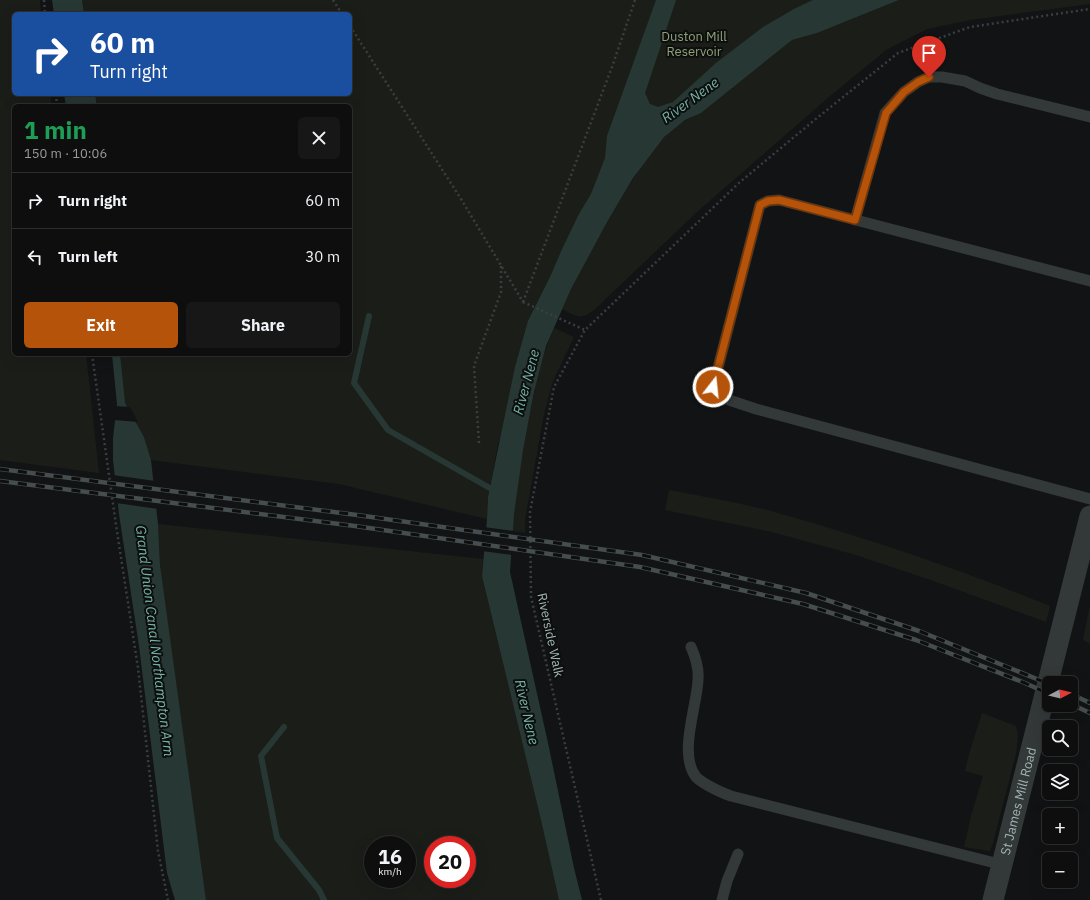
<!DOCTYPE html>
<meta charset="utf-8">
<style>
:root{--surface:#0e0e0f;--page:#171718;--text:#f1f3f6;--muted:#9b9c9e;--line:#2e2e2f;--accent:#b45309}
body{margin:0;font-family:"IBM Plex Sans",sans-serif;background:var(--page);color:var(--text);height:100vh;display:flex;flex-direction:column;font-size:15px;white-space:nowrap}
*{box-sizing:border-box;margin:0}
p{font-size:13px;color:var(--muted)}
.icon{flex:none;width:22px;height:22px;fill:none;stroke:currentColor;stroke-width:2;stroke-linecap:round;stroke-linejoin:round}
.map{position:relative;flex:1;overflow:hidden}
.side{position:absolute;left:12px;top:104px;width:340px;height:252px;display:flex;flex-direction:column;background:var(--surface);border-radius:6px;box-shadow:0 4px 16px #0002,0 0 0 1px var(--line)}
.side>*{flex:none}
.top-card{position:absolute;left:12px;top:12px;width:340px;height:84px;border-radius:6px;box-shadow:0 4px 16px #0002,0 0 0 1px var(--line);background:#1a4fa0;color:#fff;overflow:hidden}
.needle{width:26px;rotate:83deg}
.tools{position:absolute;left:1042px;top:676px;display:grid;gap:8px}
.tools a{display:grid;place-items:center;width:36px;height:36px;border-radius:6px;background:var(--surface);box-shadow:0 4px 16px #0002,0 0 0 1px var(--line);font-size:20px}
.speed{position:absolute;left:364px;top:836px;display:flex;gap:8px;font-size:20px;font-weight:700;text-align:center}
.speed>*{display:grid;place-content:center;width:52px;height:52px;border-radius:50%;background:var(--surface);box-shadow:0 4px 16px #0002,0 0 0 1px var(--line);line-height:1}
.speed small{font-size:10px;font-weight:400}
.speed .limit{border:6px solid #d22;background:#fff;color:#111}
.pin{position:absolute;display:grid;place-items:center;width:34px;height:34px;color:#fff;margin:-41px -17px;border-radius:50% 50% 50% 0;rotate:-45deg;box-shadow:0 0 4px #0007}
.pin .icon{rotate:45deg}
.me{position:absolute;width:44px;margin:-22px;rotate:16deg;stroke-linejoin:round;filter:drop-shadow(0 0 3px #0008)}
.turn{display:flex;align-items:center;gap:14px;height:84px;padding:0 12px;font-size:18px}
.turn .icon{width:52px;height:52px;stroke-width:2.5}
.turn b{display:block;font-size:28px;line-height:34px}
.round{display:grid;place-items:center;flex:none;width:42px;height:42px;border-radius:6px;background:var(--page)}
.head{display:flex;align-items:center;justify-content:space-between;height:68px;padding:0 12px}
h1{font-size:24px;font-weight:700;line-height:30px;color:#1e9e55}
.button{display:flex;gap:8px;margin-top:auto;padding:8px 12px}
.button a{flex:1;height:46px;border-radius:6px;background:var(--accent);color:#fff;font-size:16px;font-weight:700;line-height:46px;text-align:center}
.button a+a{background:var(--page);color:var(--text)}
ul{padding:0;list-style:none}
li{display:flex;align-items:center;gap:12px;height:56px;padding:0 12px;border-top:1px solid var(--line)}
li div{flex:1}
li b{display:block;font-size:15px}
li em{font-style:normal}
.map>svg:first-child{display:block}
.green{fill:#1b1e18;fill-rule:evenodd}
.water{fill:#273834}
.pier{fill:#121314}
.lines{fill:none;stroke-linecap:round;stroke-linejoin:round}
.stream{stroke:#273834;stroke-width:6}
.path{stroke:#383f40;stroke-width:2.5;stroke-dasharray:2 3;stroke-linecap:butt}
.service{stroke:#333839;stroke-width:11}
.minor{stroke:#333839;stroke-width:21}
.rail-casing{stroke:#454d4e;stroke-width:4.5}
.rail{stroke:#0d0e0e;stroke-width:3;stroke-dasharray:9;stroke-linecap:butt}
.route-casing{stroke:#753606;stroke-width:10}
.route{stroke:#b45309;stroke-width:7}
.labels{text-anchor:middle;stroke-width:4;stroke-linejoin:round;paint-order:stroke}
.park-label{font-size:13px;fill:#90a178;stroke:#0d0e0e}
.street-label{font-size:13px;fill:#a2b4b5;stroke:#0d0e0e}
.water-label{font-size:14px;font-style:italic;fill:#76b3a8;stroke:#0d0e0e}
</style>
<div class="map">
<svg width="1090" height="900" viewBox="0 0 1090 900">
<rect width="100%" height="100%" fill="#121314"/>
<path class="green" d="M 0,0 L 40,0 L 41,14 L 14,14 L 14,94 L 50,94 L 52,106 L 14,106 L 14,354 L 86,354 L 99,473 L 0,460 Z
M 82,0 L 854,0 L 633,141 L 561,279 L 498,444 L 488,497 L 487,519 L 339,484 L 151,460 L 144,437 L 121,396 L 118,354 L 350,354 L 350,106 L 97,106 L 95,94 L 350,94 L 350,14 L 84,14 Z
M 899,0 L 1090,0 L 1090,4 L 970,20 L 927,29 L 886,50 L 829,97 L 698,211 L 594,310 C 580,321 577,316 562,309 C 578,273 597,239 617,206 C 630,183 645,158 663,138 C 674,126 687,119 701,113 L 792,40 L 817,33 Z
M 554,328 L 574,337 L 553,381 L 544,414 L 525,520 L 525,533 L 512,531 C 515,493 521,456 529,419 C 535,388 541,357 554,328 Z
M 669,490 C 705,497 742,503 778,513 C 871,539 961,570 1050,606 L 1046,622 L 928,579 L 856,555 L 772,532 L 665,510 Z
M 158,524 L 483,559 L 482,576 L 541,820 L 559,900 L 206,900 L 169,634 L 160,565 ZM 373,845 L 407,845 L 407,879 L 373,879 ZM 433,845 L 467,845 L 467,879 L 433,879 Z
M 1090,605 L 1090,644 L 1083,640 Z
M 982,713 L 1016,726 L 1018,736 L 1016,754 L 993,843 L 990,851 L 964,847 L 971,816 L 983,776 L 965,771 L 970,751 Z"/>
<path class="water" d="M 52,0 L 82,0 L 84,14 L 54,14 Z
M 656,0 L 676,0 L 645,93 L 650,104 L 658,107 L 673,102 L 716,63 L 763,27 L 794,9 L 813,0 L 899,0 L 817,33 L 792,40 L 701,113 L 685,120 L 664,137 L 633,178 L 606,224 L 571,289 L 546,346 L 534,392 L 523,450 L 514,514 L 510,572 L 548,743 L 574,868 L 582,900 L 559,900 L 541,820 L 482,576 L 487,519 L 488,497 L 515,367 L 528,321 L 550,277 L 563,247 L 579,214 L 591,194 L 605,158 L 607,136 Z
M 64,94 L 95,94 L 97,106 L 66,106 Z
M 112,354 L 120,354 L 125,403 L 144,437 L 151,460 L 158,524 L 160,565 L 206,900 L 175,900 L 167,873 L 139,646 L 119,514 L 113,460 L 113,438 L 117,404 Z"/>
<path class="pier" d="M 115,406 L 130,407 L 138,422 L 114,420 Z
M 113,475 L 155,481 L 158,509 L 116,503 Z
M 484,527 L 514,531 L 512,555 L 482,551 Z"/>
<g class="lines">
<path class="stream" d="M 369,316 L 354,383 L 388,430 L 495,491
M 284,727 L 261,756 L 277,838 L 319,890 L 324,900"/>
<path class="path" d="M 44,0 L 45,14
M 333,0 L 342,14
M 350,26 L 461,199 L 523,302
M 56,94 L 57,106
M 523,302 L 612,67 L 635,0
M 523,302 L 585,330
M 92,354 L 116,525 L 138,668 L 158,851 L 168,900
M 479,443 L 474,366 L 501,292 L 501,266
M 601,900 L 531,597 L 530,512 L 554,387 L 585,330 L 740,182 L 817,118 L 898,53 L 970,27 L 1090,9"/>
<path class="service" d="M 855,220 L 885,113 L 904,92 L 918,82 L 929,77 L 942,77 L 965,81 L 980,88 L 997,94 L 1090,117
M 1090,281 L 779,200 L 768,201 L 760,205 L 713,387 L 723,398 L 756,409 L 1090,499
M 691,647 C 696,658 699,668 698,680 C 697,706 678,754 696,777 C 703,784 722,793 731,796 L 1003,865
M 722,900 L 727,881 L 738,854"/>
<path class="minor" id="s1" d="M 993,900 L 1090,516"/>
<g class="rail-casing">
<path id="rail" d="M 0,469 L 357,515 L 642,555 L 806,593 L 919,631 L 1049,684
M 0,481 L 355,526 L 640,567 L 803,604 L 916,640 L 1025,683 L 1049,694
M 1071,694 L 1090,703
M 1071,704 L 1090,713"/>
</g>
<use href="#rail" class="rail"/>
</g>
<g class="lines">
<g class="route-casing">
<path id="route" d="M 713,387 L 760,205 L 768,201 L 779,200 L 855,220 L 886,113 L 904,92 L 918,82 L 929,77"/>
</g>
<use href="#route" class="route"/>
</g>
<g class="labels">
<g class="park-label">
<text x="694" y="41">Duston Mill<tspan x="694" dy="15">Reservoir</tspan></text>
</g>
<g class="street-label">
<text transform="translate(551 635) rotate(78)" y="5">Riverside Walk</text>
<text dy="5" stroke="none"><textPath href="#s1" startOffset="102">St James Mill Road</textPath></text>
</g>
<g class="water-label">
<text transform="translate(690 100) rotate(-36)" y="5">River Nene</text>
<text transform="translate(526 382) rotate(-75)" y="5">River Nene</text>
<text transform="translate(155 641) rotate(83)" y="5">Grand Union Canal Northampton Arm</text>
<text transform="translate(527 712) rotate(77)" y="5">River Nene</text>
</g>
</g>
</svg>
<div class="tools">
<a><svg class="needle" viewBox="-14 -14 28 28"><path d="M0-13l5 13h-10z" fill="#e53935"/><path d="M0 13l5-13h-10z" fill="#9b9c9e"/></svg></a>
<a><svg class="icon" aria-label="search" viewBox="0 0 24 24"><circle cx="10" cy="10" r="6"/><path d="M15 15l6 6"/></svg></a>
<a><svg class="icon" aria-label="layers" viewBox="0 0 24 24"><path d="M12 4l9 5-9 5-9-5zM3 14l9 5 9-5"/></svg></a>
<a>+</a>
<a>−</a>
</div>
<div class="speed"><div>16<small>km/h</small></div><div class="limit">20</div></div>
<div class="pin" style="left:929px;top:77px;background:#d93025"><svg class="icon" aria-label="arrive" viewBox="0 0 24 24"><path d="M6 21V4h12l-3 4 3 4H6"/></svg></div>
<svg class="me" style="left:713px;top:387px" viewBox="-20 -20 40 40"><circle r="17" fill="#b45309" stroke="#fff" stroke-width="3"/><path d="M0-11L8 9 0 5-8 9z" fill="#fff"/></svg>
<div class="top-card">
<div class="turn"><svg class="icon" aria-label="right" viewBox="0 0 24 24"><path d="M7 20v-9h11M14 6l5 5-5 5"/></svg><div><b>60 m</b>Turn right</div></div>
</div>
<section class="side">
<div class="head"><div><h1>1 min</h1><p>150 m · 10:06</p></div><a class="round"><svg class="icon" aria-label="close" viewBox="0 0 24 24"><path d="M6 6l12 12M18 6L6 18"/></svg></a></div>
<ul>
<li><svg class="icon" aria-label="right" viewBox="0 0 24 24"><path d="M7 20v-9h11M14 6l5 5-5 5"/></svg><div><b>Turn right</b></div><em>60 m</em></li>
<li><svg class="icon" aria-label="left" viewBox="0 0 24 24"><path d="M17 20v-9H6M10 6l-5 5 5 5"/></svg><div><b>Turn left</b></div><em>30 m</em></li>
</ul>
<div class="button"><a>Exit</a><a>Share</a></div>
</section>
</div>
